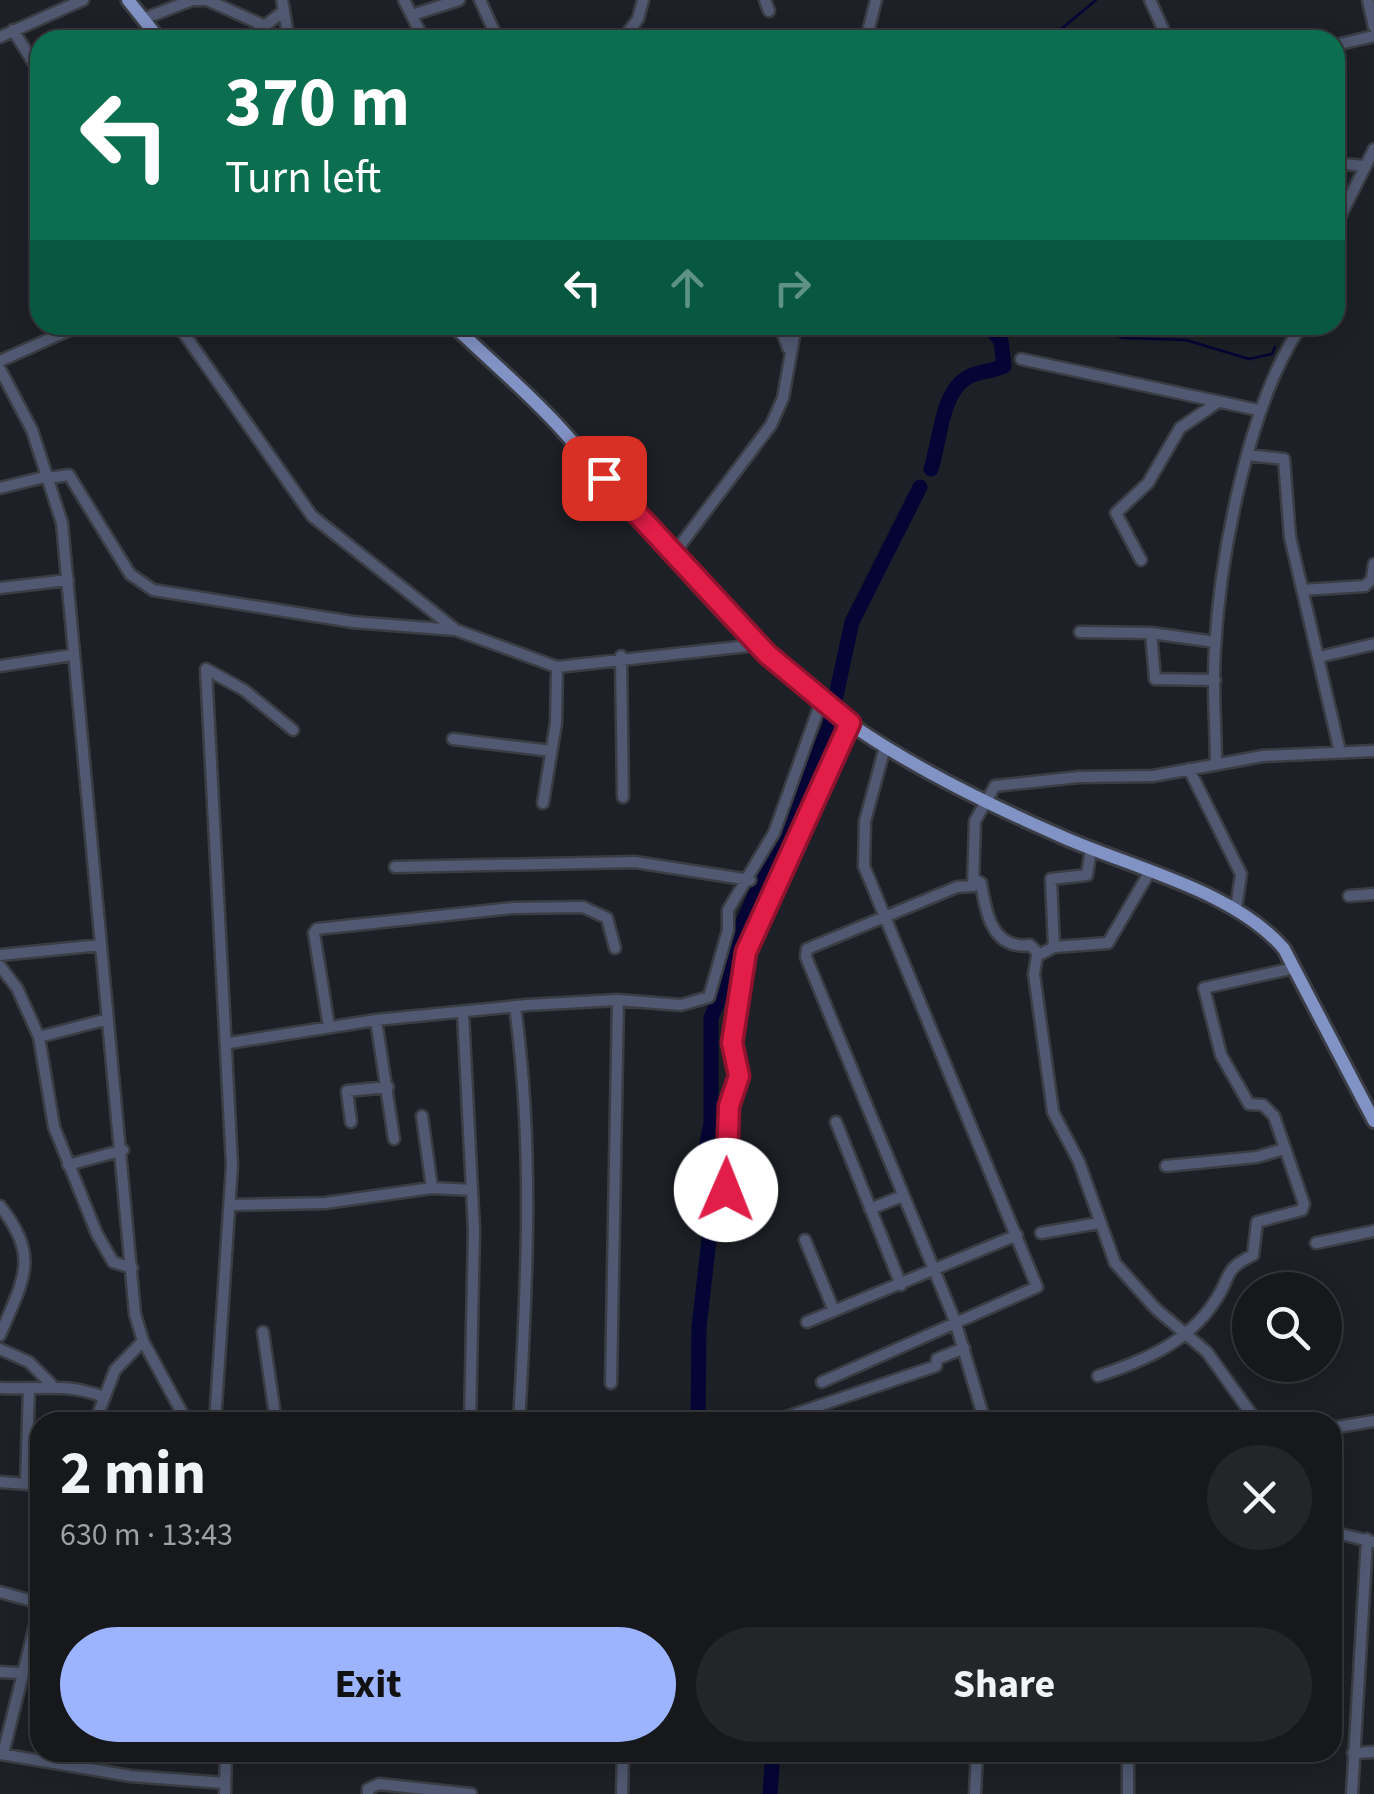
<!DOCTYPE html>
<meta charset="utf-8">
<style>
:root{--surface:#16181c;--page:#232529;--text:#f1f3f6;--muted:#9ea0a3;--line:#35373b;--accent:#9cb4fd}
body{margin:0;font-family:"Source Sans 3",sans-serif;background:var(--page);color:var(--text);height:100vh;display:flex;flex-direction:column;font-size:38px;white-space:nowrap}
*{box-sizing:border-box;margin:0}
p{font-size:32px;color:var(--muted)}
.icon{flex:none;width:55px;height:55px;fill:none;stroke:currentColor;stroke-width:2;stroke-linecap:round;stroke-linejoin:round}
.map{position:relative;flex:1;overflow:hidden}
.panel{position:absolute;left:30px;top:1412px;width:1312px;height:350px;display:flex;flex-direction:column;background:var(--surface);border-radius:30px;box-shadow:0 5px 25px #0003,0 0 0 2px var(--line)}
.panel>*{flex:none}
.hud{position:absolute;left:30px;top:30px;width:1315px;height:305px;border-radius:30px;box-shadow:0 5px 25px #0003,0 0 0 2px var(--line);background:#0b6e4f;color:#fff;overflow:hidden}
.fabs{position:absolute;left:1232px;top:1272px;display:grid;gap:20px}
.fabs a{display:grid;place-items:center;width:110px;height:110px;border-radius:50%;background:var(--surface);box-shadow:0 5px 25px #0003,0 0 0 2px var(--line);font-size:50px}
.pin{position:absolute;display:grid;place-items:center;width:85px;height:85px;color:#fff;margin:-42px;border-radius:20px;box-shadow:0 5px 15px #0006}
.me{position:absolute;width:110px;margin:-55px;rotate:1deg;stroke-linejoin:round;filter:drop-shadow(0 0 8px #0008)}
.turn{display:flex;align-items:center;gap:35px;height:210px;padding:0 30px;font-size:45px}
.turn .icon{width:130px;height:130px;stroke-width:2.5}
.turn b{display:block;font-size:70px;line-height:85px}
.lanes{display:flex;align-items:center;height:95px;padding:0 30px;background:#0003;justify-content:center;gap:50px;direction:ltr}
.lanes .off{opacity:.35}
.round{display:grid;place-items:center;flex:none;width:105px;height:105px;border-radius:52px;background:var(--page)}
.summary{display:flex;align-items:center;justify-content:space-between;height:170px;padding:0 30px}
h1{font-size:60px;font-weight:700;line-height:75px}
.action{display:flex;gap:20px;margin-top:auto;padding:20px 30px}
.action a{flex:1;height:115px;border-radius:60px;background:var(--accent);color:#111;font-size:40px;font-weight:700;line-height:115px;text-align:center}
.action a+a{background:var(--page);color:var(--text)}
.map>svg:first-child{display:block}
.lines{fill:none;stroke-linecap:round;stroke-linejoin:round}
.stream{stroke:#040535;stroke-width:2.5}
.river{stroke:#040535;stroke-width:15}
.minor-casing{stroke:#3a3d43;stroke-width:15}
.major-casing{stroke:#3a3d43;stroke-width:18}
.minor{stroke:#505971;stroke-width:10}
.major{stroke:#8192c4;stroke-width:12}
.route-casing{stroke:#92132f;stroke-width:25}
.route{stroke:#e11d48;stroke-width:18}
</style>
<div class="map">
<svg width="1374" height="1794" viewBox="0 0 1374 1794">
<rect width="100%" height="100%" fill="#1d2026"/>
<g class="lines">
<path class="stream" d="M 1048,40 L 1096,0
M 1002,325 L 1003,349
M 1086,325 L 1123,338 L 1186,340 L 1249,359 L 1272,354 L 1275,347"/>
<path class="river" d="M 931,469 C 940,442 941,395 965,379 C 976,371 992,372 1004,366 L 1001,341 L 988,325
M 698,1422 L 699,1327 L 710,1231 L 704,1157 L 711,1124 L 711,1018 L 726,981 L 734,934 L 740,929 L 829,728 L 852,622 L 920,487
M 770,1794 L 773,1752"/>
<g class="minor-casing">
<path id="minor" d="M 192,0 L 207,0 L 265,26
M 282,0 L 289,40
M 404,0 L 424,40
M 480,0 L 498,40
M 765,0 L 769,11
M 1150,0 L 1168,40
M 1368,0 L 1374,27
M 412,15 L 459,0
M 143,19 L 192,0
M 13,30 L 40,73
M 0,37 L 83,0
M 246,40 L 284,11
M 622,40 L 638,19 L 643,0
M 866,40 L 876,0
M 1335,45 L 1374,36
M 1335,163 L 1363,166
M 1335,227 L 1374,149
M 178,325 L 312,516 L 456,630 L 557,667 L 757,645
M 780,325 L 788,348
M 1021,359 L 1258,410
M 0,361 L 81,325
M 0,369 L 32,430 L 62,523 L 135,1314 L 143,1341 L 187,1422
M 1248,455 L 1284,459 L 1290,537 L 1340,752
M 49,478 L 69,475 L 130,574 L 153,590 L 353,622 L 455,630
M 0,488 L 49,476
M 672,556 L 771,425 L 783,398 L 796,325
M 1141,560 L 1116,513 L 1148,483 L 1180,428 L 1218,402
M 0,588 L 68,580
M 1302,590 L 1365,586 L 1372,579 L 1374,564
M 1080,632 L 1151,633 L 1215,642
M 1151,633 L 1155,679 L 1215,680
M 621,656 L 623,797
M 1319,657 L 1374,644
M 0,666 L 72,655
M 453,739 L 551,751
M 1216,765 C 1216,726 1212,687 1215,649 C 1220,555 1249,401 1302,325
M 1189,769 L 1241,874 L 1236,909
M 543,803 L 556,723 L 557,667
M 395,867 L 635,862 L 750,880
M 1149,873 L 1108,943 L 1054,947 L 1037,956 L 1034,974 L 1053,1112 L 1079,1162 L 1115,1263 L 1156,1309 L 1207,1352 L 1257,1422
M 976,880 L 981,883 C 986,913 992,950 1030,945 L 1039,954
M 1349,896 L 1374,894
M 1054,947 L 1051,879 L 1087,875 L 1091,849
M 0,955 L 101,945
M 0,966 L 17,988 L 39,1037 L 54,1127 L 97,1234 L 113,1262 L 132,1268
M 515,1007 C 534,1145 527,1284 519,1422
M 463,1013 L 474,1230 L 470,1422
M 376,1020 L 394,1139
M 329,1027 L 314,933 L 317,929 L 513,908 L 583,907 L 607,918 L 615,948
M 39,1037 L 108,1019
M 229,1043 L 376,1020 L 527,1005 L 618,1000 L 681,1005 L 709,997 L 728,930 L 728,910 L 774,833 L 821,702
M 422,1116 L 432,1188
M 351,1122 L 347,1091 L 388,1087
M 836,1122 L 901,1285
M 68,1165 L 123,1150
M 1166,1166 L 1257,1157 L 1284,1149
M 727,1190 L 729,1106 L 739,1076 L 732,1043 L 746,951 L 850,723
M 231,1205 L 325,1203 L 432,1188 L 472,1190
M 0,1206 C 41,1257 23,1280 0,1335
M 870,1209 L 900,1197
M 1041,1233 L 1099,1223
M 805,1240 L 834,1311
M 1316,1243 L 1374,1231
M 807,1322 L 1017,1235
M 263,1332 L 276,1422
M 0,1349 L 29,1362 L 51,1384
M 1098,1376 C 1143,1361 1188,1343 1215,1301 C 1232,1277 1222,1270 1253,1255 L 1257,1222 L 1302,1210 L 1304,1204 L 1274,1116 L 1263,1105 L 1249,1104 L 1221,1055 L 1204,988 L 1294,968
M 822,1382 L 1037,1287 L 864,866 L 865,821 L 885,747
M 611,1383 L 618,1000
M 0,1388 C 38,1390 66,1382 103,1397
M 95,1422 L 115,1370 L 143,1341
M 215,1422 L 232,1165 L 206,669 L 244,690 L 293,730
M 771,1422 L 936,1366 L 937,1359 L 964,1348
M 985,1422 L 955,1321 L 806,957 L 807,949 L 957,887 L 973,886 L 975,821 L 995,786 L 1079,777 L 1153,776 L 1263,756 L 1374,751
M 1332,1428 L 1374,1421
M 26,1481 L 29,1389
M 0,1482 L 40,1485
M 1332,1532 L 1373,1542
M 0,1592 L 40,1603
M 0,1672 L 21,1673
M 1353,1753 L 1374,1752
M 0,1754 L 131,1776 L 225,1783
M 3,1754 L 40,1605
M 225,1794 L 226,1752
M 368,1794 L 368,1789 L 379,1784 L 471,1794
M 622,1794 L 623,1752
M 975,1794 L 977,1752
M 1128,1794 L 1128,1752
M 1352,1794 L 1367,1539"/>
</g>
<g class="major-casing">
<path id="major" d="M 128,0 L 160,40
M 453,325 C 489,360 529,393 562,430 C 653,531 737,644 849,723 C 912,767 985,803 1056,834 C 1127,867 1233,889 1284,949 L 1374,1121"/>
</g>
<use href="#minor" class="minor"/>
<use href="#major" class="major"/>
</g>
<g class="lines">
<g class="route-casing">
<path id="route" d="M 604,478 L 767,654 L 850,723 L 746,952 L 732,1043 L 739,1076 L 729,1106 L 726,1190"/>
</g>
<use href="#route" class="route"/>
</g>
</svg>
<div class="fabs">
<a><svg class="icon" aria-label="search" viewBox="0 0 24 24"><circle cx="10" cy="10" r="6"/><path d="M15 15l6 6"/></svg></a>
</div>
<div class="pin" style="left:604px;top:478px;background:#d93025"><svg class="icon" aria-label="arrive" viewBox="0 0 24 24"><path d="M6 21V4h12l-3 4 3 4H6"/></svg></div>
<svg class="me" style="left:726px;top:1190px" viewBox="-20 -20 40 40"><circle r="19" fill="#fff"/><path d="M0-13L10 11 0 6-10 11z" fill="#e11d48"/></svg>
<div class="hud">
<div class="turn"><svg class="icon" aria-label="left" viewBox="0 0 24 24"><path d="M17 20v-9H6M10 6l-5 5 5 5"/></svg><div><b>370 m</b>Turn left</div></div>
<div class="lanes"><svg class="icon" aria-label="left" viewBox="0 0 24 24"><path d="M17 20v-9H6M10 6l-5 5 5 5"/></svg><svg class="icon off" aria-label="ahead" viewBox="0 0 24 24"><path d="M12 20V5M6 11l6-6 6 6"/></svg><svg class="icon off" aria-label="right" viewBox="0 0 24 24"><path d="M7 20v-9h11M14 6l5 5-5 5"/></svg></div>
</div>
<section class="panel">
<div class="summary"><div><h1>2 min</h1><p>630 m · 13:43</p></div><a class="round"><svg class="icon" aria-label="close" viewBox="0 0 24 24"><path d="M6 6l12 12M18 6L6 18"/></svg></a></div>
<div class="action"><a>Exit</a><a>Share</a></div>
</section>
</div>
